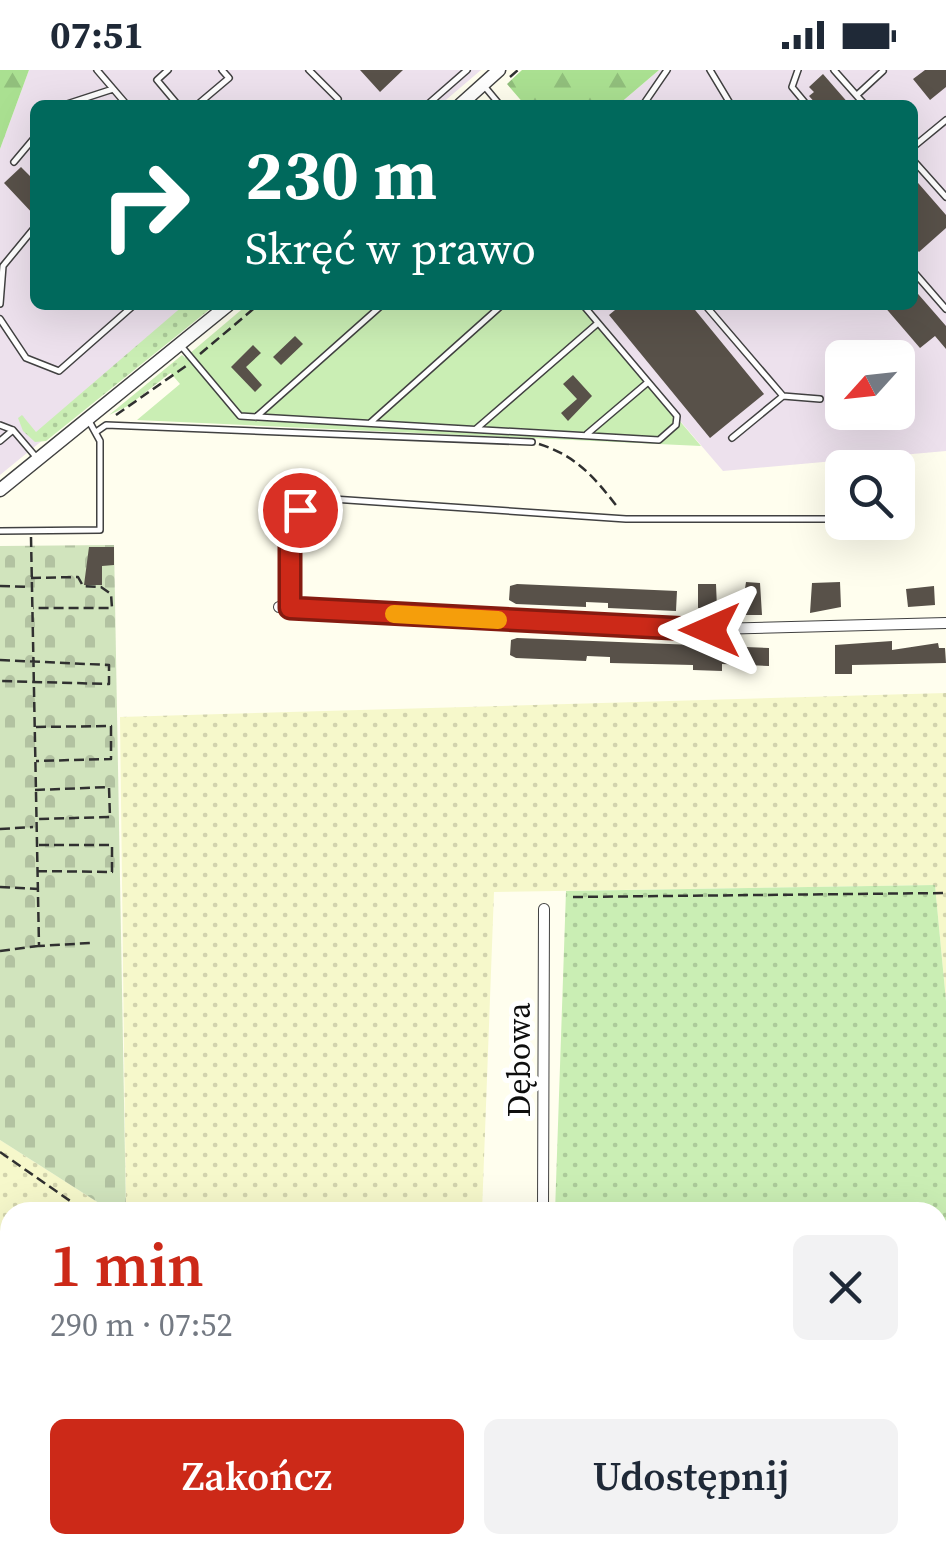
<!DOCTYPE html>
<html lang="pl">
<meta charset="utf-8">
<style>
:root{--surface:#fff;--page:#f2f2f3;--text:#1f2937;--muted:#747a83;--accent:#cc2918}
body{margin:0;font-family:"Source Serif 4",serif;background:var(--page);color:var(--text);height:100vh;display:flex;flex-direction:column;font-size:38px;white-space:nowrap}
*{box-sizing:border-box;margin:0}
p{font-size:32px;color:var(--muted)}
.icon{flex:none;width:55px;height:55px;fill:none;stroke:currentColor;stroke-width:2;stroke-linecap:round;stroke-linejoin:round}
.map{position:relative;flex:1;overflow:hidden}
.drawer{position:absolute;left:0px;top:1132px;width:948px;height:352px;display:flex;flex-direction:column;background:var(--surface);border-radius:30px 30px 0 0;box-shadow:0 10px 40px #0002}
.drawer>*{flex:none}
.hud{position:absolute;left:30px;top:30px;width:888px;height:210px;border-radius:15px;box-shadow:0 10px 40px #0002;background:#00695c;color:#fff;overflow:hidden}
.needle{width:65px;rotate:243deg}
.controls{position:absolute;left:825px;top:270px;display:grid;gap:20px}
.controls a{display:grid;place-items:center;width:90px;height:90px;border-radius:15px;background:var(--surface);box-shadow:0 10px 40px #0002;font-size:50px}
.pin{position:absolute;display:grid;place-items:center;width:85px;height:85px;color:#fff;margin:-42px;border:5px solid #fff;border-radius:50%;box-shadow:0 2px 10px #0007}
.me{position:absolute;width:110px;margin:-55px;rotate:270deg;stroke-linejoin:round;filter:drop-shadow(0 0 8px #0008)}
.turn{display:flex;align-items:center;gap:35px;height:210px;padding:0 50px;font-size:45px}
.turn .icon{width:130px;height:130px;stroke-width:2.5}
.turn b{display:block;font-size:70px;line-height:85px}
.round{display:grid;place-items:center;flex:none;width:105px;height:105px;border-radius:15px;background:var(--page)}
.headline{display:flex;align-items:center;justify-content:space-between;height:170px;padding:0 50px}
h1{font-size:60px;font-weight:600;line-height:75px;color:var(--accent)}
.cta{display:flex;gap:20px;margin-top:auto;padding:20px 50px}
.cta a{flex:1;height:115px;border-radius:15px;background:var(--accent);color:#fff;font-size:40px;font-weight:600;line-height:115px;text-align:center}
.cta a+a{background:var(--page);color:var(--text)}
.status{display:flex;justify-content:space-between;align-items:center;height:70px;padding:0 50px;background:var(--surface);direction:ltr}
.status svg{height:28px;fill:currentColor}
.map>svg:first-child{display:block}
.industrial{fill:#ede1ed;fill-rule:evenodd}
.farmland{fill:url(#farmland-dots)}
.grass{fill:url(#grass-dots)}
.forest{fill:url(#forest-firs)}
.cemetery{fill:url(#cemetery-stones)}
.garden{fill:#caeeb4}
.building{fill:#585149}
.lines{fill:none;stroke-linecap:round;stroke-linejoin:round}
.service-casing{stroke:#414141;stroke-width:8}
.minor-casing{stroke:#414141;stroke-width:12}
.tertiary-casing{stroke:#414141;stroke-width:15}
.path{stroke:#303030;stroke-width:2.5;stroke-dasharray:10 5;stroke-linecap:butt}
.service{stroke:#fff;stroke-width:5}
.minor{stroke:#fff;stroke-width:10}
.tertiary{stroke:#fff;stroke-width:12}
.route-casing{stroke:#851b10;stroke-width:25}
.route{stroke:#cc2918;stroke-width:18}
.slow{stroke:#f59e0b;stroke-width:18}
.labels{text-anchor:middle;stroke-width:10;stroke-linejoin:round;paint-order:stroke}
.street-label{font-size:32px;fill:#0e0e0e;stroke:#fff}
</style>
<div class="status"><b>07:51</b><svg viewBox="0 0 49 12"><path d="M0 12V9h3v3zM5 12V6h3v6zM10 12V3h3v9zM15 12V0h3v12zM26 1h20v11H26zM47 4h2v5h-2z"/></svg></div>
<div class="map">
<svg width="946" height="1484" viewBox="0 0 946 1484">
<defs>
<pattern id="farmland-dots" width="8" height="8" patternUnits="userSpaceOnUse" patternTransform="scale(2.5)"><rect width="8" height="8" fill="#f6f8cb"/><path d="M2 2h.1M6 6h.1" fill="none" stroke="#d2d3ad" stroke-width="1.8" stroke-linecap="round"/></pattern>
<pattern id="grass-dots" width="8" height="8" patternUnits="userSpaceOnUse" patternTransform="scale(2.5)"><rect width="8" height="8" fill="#caeeb4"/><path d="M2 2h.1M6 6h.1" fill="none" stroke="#accb9a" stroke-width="1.8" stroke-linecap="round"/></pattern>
<pattern id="forest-firs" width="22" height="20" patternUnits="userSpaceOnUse" patternTransform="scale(2.5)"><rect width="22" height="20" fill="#aae091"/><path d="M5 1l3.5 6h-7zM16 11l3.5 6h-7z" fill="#91bf7c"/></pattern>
<pattern id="cemetery-stones" width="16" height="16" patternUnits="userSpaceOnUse" patternTransform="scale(2.5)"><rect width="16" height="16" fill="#d1e4bd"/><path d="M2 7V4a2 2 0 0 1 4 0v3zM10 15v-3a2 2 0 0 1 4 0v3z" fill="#b2c2a1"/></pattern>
</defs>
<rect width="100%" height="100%" fill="#fffeee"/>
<path class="industrial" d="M 29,0 L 481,0 L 440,35 L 35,35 L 35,235 L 208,235 L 0,405 L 0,79 Z
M 659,0 L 946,0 L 946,381 L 723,401 L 581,235 L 912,235 L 912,35 L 618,35 ZM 842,288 L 898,288 L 898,342 L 842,342 Z"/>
<path class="farmland" d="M 946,623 L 946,931 L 935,815 L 494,822 L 482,1142 L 126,1142 L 120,647 Z
M 0,1070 L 113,1142 L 10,1142 L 10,1475 L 479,1475 L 480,1484 L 0,1484 Z"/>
<path class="grass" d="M 184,235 L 215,235 L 46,371 L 35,372 L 23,361 L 18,348 L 22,345 L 36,362 Z
M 182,285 L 187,290 L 128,336 L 109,345 Z
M 935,815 L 946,931 L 946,1407 L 938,1407 L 938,1142 L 555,1142 L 566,821 Z
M 606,1475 L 931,1475 L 931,1484 L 622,1484 Z"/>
<path class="forest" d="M 0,0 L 29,0 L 0,79 Z
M 522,0 L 659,0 L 618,35 L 525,35 L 507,14 Z"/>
<path class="cemetery" d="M 114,475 L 126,1142 L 113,1142 L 0,1070 L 0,476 Z"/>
<path class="garden" d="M 247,235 L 581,235 L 701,376 L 137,350 L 180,314 L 169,301 Z"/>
<path class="building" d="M 360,0 L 403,0 L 380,22 Z
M 925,0 L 946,0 L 946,17 L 930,30 L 913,9 Z
M 823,4 L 836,19 L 850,35 L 825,35 L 822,31 L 817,35 L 809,26 L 814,22 L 809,17 Z
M 21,97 L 30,106 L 35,102 L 35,146 L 4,113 Z
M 912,106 L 946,145 L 946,158 L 919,182 L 912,175 Z
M 912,217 L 946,256 L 946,279 L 935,266 L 920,278 L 883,235 L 912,235 Z
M 621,235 L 691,235 L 764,324 L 710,368 L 609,245 Z
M 295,266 L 303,274 L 281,295 L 273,287 Z
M 253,275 L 261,283 L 246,297 L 262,315 L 255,322 L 231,297 Z
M 573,305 L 592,326 L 568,351 L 561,343 L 577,329 L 563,314 Z
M 89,477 L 114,477 L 114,495 L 102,496 L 102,515 L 84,515 Z
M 746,512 L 760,513 L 762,545 L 741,545 Z
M 840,512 L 841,537 L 810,543 L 812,513 Z
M 517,514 L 677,521 L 676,541 L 608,538 L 608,533 L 586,532 L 586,537 L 516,534 L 509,530 L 510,516 Z
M 698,514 L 716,514 L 717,538 L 698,538 Z
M 934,516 L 935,535 L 908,537 L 906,519 Z
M 517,568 L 769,578 L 769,596 L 722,594 L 722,601 L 693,600 L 693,595 L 610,593 L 610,587 L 587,586 L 586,591 L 516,588 L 510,585 L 511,570 Z
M 892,571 L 892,580 L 938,573 L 939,578 L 945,578 L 946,593 L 852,595 L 852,604 L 835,604 L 835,575 Z"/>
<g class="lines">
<g class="service-casing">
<path id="service" d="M 97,0 L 127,35
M 168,0 L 157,10 L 178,35
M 309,0 L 338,29
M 710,0 L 731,35
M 798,0 L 792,17 L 807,35
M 834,0 L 865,35
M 485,17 L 500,35
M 857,25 L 883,1
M 64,35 L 113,19
M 197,35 L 229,8 L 222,0
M 427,35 L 467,0
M 643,35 L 667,0
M 912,78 L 946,50
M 912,89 L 946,127
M 14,92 L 35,67
M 912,200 L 946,239
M 0,234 L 3,196 L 35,157
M 705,235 L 783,326 L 820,329
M 0,249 L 26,288 L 59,301 L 134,235
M 182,277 L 240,346 L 659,370 L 676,355 L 677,346 L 583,235
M 256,347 L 382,235
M 370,353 L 502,235
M 0,355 L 13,360 L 36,387
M 476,359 L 598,253
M 96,362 L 106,355 L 532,372
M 587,364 L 647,313
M 732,368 L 783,326
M 0,371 L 13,360
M 0,461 L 100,460 L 100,371 L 89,351
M 290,537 C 290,494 277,454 318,428 L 626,449 L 842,449"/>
</g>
<g class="minor-casing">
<path id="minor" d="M 279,537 L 675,560 L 946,553
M 543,1142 L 544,839
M 598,1475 L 613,1484"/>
</g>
<g class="tertiary-casing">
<path id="tertiary" d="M 460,35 L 499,0
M 0,420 L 228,235"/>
</g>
<path class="path" d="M 510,7 L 518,0
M 200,284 L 258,235
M 116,345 L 186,296
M 539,374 C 577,386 595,408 619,439
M 31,467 L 39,876 L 90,873
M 31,508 L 78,507 L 83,516 L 101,517 L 111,524 L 112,538 L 33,538
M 0,516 L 30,517
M 0,590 L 109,595 L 109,614 L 0,611
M 36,657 L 111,656 L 111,689 L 36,691
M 35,720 L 109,717 L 110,747 L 38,749
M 0,759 L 33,757
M 37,801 L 112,802 L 112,775 L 38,775
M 0,817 L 38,819
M 573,827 L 946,823
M 0,881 L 38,876
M 0,1082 L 86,1142"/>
<use href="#service" class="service"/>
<use href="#minor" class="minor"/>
<use href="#tertiary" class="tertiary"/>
</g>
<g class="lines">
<g class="route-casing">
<path id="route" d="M 300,440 L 290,454 L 290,538 L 710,560"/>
</g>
<use href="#route" class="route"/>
<path class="slow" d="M 394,544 L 498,550"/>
</g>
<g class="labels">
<g class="street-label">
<text transform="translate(519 990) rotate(-90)" y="11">Dębowa</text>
</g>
</g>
</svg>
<div class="controls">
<a><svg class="needle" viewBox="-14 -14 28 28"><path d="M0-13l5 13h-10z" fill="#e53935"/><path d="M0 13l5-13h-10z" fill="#747a83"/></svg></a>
<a><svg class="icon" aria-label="search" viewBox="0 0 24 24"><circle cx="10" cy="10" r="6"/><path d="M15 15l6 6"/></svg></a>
</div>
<div class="pin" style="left:300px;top:440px;background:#d93025"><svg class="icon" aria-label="arrive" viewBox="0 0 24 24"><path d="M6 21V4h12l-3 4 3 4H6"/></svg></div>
<svg class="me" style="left:710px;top:560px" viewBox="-20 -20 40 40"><path d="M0-17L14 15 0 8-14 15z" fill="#cc2918" stroke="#fff" stroke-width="4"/></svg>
<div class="hud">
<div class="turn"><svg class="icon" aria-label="right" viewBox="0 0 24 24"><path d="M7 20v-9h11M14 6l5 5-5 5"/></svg><div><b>230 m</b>Skręć w prawo</div></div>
</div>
<section class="drawer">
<div class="headline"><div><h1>1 min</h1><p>290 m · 07:52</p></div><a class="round"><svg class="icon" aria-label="close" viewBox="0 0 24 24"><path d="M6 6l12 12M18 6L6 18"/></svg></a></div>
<div class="cta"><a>Zakończ</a><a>Udostępnij</a></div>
</section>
</div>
